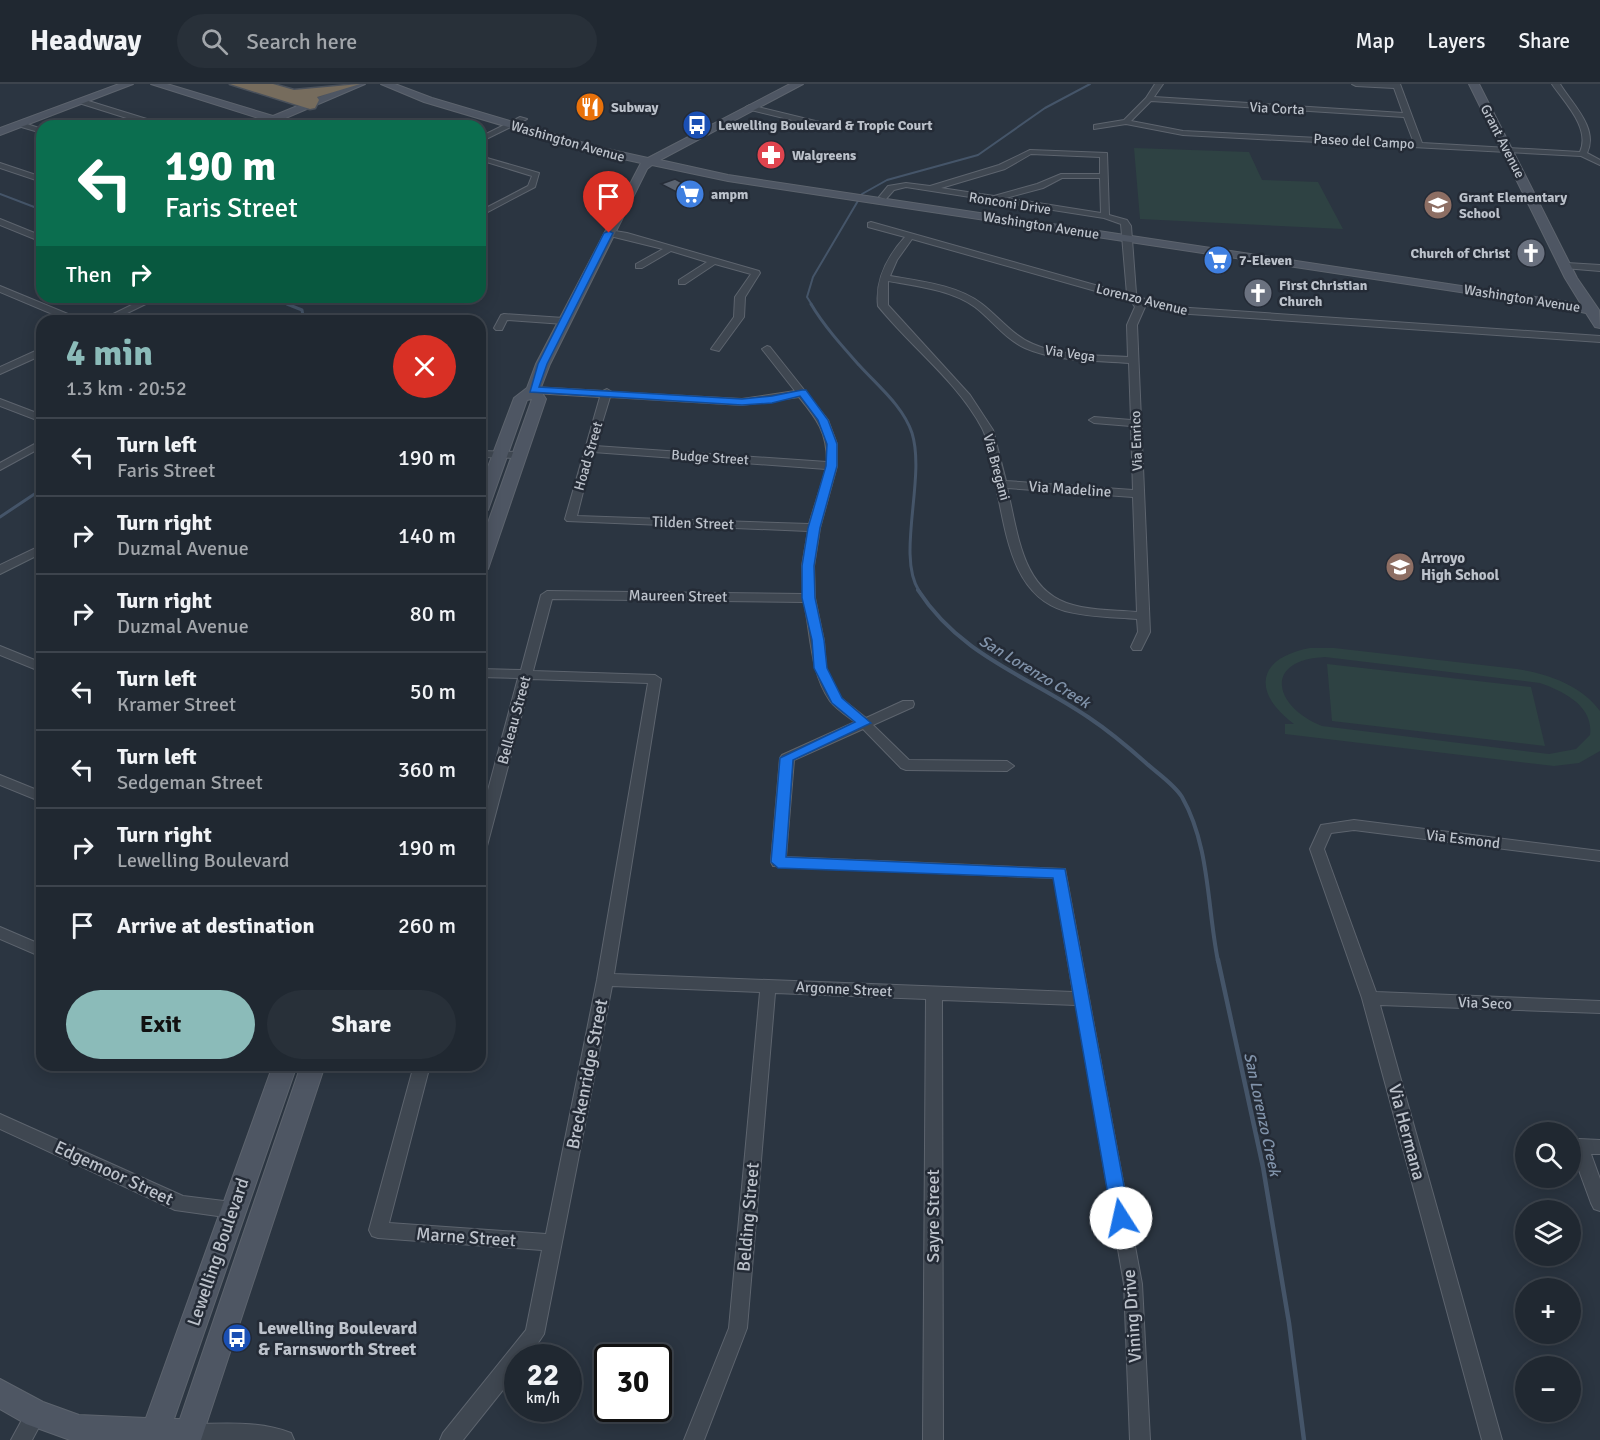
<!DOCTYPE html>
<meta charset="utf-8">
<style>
:root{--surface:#202831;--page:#283039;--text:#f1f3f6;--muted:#a2a6ab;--line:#3d444d;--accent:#8bbbb9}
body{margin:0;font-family:Signika,sans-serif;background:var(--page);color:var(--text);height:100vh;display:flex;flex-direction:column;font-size:22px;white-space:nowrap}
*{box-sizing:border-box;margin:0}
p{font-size:20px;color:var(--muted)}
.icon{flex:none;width:33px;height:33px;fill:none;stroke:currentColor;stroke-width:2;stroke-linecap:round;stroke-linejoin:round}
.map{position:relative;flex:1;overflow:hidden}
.side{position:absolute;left:36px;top:231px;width:450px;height:756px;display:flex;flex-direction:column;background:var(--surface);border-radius:18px;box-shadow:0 3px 15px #0003,0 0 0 2px var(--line)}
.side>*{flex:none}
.guide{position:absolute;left:36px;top:36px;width:450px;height:183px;border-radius:18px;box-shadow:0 3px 15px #0003,0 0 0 2px var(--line);background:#0b6e4f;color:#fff;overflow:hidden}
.tools{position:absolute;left:1515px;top:1038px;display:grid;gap:12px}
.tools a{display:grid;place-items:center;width:66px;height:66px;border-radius:50%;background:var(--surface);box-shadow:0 3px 15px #0003,0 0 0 2px var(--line);font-size:30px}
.speed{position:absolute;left:504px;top:1260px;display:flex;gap:12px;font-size:30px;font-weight:700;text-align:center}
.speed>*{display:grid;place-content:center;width:78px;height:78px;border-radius:50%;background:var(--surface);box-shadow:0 3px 15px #0003,0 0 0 2px var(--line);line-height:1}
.speed small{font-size:15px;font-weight:400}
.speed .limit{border:3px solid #111;border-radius:9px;background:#fff;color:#111}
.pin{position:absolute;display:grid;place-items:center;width:51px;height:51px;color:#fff;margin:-62px -26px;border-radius:50% 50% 50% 0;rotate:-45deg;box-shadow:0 0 6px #0007}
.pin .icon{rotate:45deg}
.me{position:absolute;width:66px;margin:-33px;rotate:350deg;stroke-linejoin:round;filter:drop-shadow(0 0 4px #0008)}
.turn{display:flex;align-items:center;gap:21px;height:126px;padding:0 30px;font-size:27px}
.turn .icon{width:78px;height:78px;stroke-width:2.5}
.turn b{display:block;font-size:42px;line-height:51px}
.then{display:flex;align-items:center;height:57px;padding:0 30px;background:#0003;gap:12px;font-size:22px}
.round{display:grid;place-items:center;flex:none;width:63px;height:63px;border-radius:32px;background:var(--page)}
.overview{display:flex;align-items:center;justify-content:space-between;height:102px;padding:0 30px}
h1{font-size:36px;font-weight:800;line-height:45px;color:var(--accent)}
.primary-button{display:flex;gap:12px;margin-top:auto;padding:12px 30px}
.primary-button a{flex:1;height:69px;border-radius:36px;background:var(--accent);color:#111;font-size:24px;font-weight:800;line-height:69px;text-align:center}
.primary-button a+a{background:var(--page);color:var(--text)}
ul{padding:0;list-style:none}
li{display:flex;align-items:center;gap:18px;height:78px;padding:0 30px;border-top:2px solid var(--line)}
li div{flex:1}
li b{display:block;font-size:22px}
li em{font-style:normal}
header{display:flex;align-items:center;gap:36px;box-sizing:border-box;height:84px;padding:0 30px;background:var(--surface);border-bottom:2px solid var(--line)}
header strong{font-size:28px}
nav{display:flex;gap:33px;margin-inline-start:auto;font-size:21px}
.search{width:420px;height:54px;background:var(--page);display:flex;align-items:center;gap:15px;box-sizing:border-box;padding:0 21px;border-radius:33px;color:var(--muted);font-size:22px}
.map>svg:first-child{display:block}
.green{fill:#2e4243;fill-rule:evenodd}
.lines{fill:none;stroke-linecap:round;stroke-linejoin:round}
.stream-far3{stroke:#455569;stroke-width:2}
.stream-far2{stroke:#455569;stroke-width:3}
.stream-far1{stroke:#455569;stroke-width:4}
.stream{stroke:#455569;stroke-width:4.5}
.building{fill:#5a6370;stroke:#262d38;stroke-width:1.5}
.street-casing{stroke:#5d646e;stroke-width:2}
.secondary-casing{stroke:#5d646e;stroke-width:2}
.highway-casing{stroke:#4a515b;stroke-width:3}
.street{fill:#3f4751;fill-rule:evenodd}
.secondary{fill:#4e5663;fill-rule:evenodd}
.highway{fill:#766c5d;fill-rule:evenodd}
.route{fill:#1a73e8;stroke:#114b97;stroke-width:1.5}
.labels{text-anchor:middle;stroke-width:5;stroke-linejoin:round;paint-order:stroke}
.far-poi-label{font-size:14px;font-weight:bold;fill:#bcc2cb;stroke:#242b36;text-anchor:start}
.far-street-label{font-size:14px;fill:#bcc2cb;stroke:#242b36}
.street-label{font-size:15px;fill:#bcc2cb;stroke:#242b36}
.poi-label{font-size:15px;font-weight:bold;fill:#bcc2cb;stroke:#242b36;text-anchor:start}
.water-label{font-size:16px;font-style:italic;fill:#8193aa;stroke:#242b36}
.near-street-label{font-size:18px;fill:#bcc2cb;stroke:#242b36}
.near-poi-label{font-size:18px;font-weight:bold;fill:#bcc2cb;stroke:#242b36;text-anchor:start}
</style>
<header>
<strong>Headway</strong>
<div class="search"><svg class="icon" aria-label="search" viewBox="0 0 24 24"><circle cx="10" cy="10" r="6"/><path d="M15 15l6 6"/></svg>Search here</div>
<nav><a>Map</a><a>Layers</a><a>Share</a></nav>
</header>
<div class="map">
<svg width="1600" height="1356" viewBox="0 0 1600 1356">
<rect width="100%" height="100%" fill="#2b3541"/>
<path class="green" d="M 1134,64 L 1249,68 L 1262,96 L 1318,98 L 1343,145 L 1140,135 Z
M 1310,564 L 1334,564 L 1517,585 C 1548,590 1581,601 1600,627 L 1600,667 L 1579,679 L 1554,682 L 1285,650 L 1285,640 L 1294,640 C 1252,609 1256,574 1310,564 ZM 1325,573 L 1540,599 C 1563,607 1594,622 1590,651 L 1576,665 L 1549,670 L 1322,642 C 1274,623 1262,576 1325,573 Z
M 1327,580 L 1531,603 L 1545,662 L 1332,637 Z"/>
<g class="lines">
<path class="stream-far3" d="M 0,110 L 42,126
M 271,213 L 291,221
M 812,221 L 807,213 L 813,193 L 862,110 L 887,96 L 978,71 L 1045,24 L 1090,0"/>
<path class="stream-far2" d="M 287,220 L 302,226 L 304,237
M 811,220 C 824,242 842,262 859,281 C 878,302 903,322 912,349 C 926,394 896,471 919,507
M 0,433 L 42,405"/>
<path class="stream-far1" d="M 918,506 C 961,572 1026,591 1088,633 C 1109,647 1127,662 1146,679 C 1157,689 1174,700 1182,713 C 1210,762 1207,823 1218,877"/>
<path class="stream" d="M 1218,876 L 1263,1083 L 1289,1239 L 1304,1356"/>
</g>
<path class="building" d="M 675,95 L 700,108 L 697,116 L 690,115 L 661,100 Z"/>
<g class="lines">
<g class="street-casing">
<path id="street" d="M 1155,0 L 1163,0 L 1154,13 L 1403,29 L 1394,4 L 1356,2 L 1352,0 L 1400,0 L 1422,59 L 1580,68 C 1591,44 1564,18 1552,0 L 1560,0 C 1572,20 1599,44 1587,69 L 1600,76 L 1600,81 L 1581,72 L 1183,51 L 1126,40 L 1094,45 L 1094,41 L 1124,36 L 1146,14 ZM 1151,17 L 1404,33 L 1414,59 L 1183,47 L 1131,37 Z
M 82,15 L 163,40 L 164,42 L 152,42 L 79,19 L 78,17 Z
M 750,21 L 836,42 L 837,44 L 833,46 L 747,25 L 746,23 Z
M 520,33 L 527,35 L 480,58 L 480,53 Z
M 274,34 L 278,36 C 272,42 265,42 257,42 Z
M 21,38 L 42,45 L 42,49 L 18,42 L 18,38 Z
M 1030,66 L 1107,69 L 1109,131 L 1127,136 L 1131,142 L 1136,209 L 1138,213 L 1175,223 L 1600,252 L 1600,258 L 1175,229 L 1142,220 L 1145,223 L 1137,241 L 1150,548 L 1141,566 L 1133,566 L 1131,563 L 1138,548 L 1137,535 C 1113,533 1088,533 1065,527 C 1010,511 1006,445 995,398 C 991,381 990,359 982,344 C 957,297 911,263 878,222 C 875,195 887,173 905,153 L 868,143 L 868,139 L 871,138 L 1127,210 L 1121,140 L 1104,134 L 906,103 L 894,106 L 886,115 L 879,113 L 888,102 L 906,99 L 930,102 L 999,81 ZM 1031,70 L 1100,73 L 1100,90 L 1061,90 L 1037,100 L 994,112 L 941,104 L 1005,85 ZM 1062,94 L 1100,94 L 1101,129 L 1006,114 L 1043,104 ZM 912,155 L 1131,217 L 1135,223 L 1127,241 L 1128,273 C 1096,271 1063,273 1033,260 C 1012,251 999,233 982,220 C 958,201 919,197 890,192 L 897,176 ZM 888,197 C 916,202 952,206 975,223 C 992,236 1005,255 1025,264 C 1057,278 1094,276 1129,279 L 1131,336 L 1094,333 L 1089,336 L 1094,339 L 1131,342 L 1133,406 L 1006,397 L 993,346 L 970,311 L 888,221 ZM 1007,404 L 1133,413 L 1137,528 C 1116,526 1094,527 1073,521 C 1021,508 1018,447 1007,404 Z
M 480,72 L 539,89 L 535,103 L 480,132 L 480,127 L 528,102 L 532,92 L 480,76 Z
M 0,79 L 42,93 L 42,98 L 0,84 Z
M 0,135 L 42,152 L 42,158 L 0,141 Z
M 609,146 L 627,149 L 759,187 L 760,189 L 745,213 L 744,233 L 719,267 L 711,265 L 734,233 L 735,213 L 751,190 L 715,180 L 685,200 L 679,200 L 679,196 L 707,178 L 671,167 L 642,184 L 636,184 L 636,180 L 663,165 L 606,151 L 606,147 Z
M 1567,179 L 1600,181 L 1600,187 L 1564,184 L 1564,180 Z
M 0,202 L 80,235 L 82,237 L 69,237 L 0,208 Z
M 148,213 L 160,213 L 111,237 L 99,237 Z
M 504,230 L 564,234 L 569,237 L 564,240 L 507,236 L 502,246 L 496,246 L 494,244 L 501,231 Z
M 767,262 L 770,263 L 828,336 L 837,360 L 837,382 L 820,444 L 814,482 L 815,514 L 824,557 L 826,584 L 841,614 L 866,634 L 903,617 L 913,617 L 914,620 L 913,623 L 873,641 L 909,676 L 1007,677 L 1014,682 L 1007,687 L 906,686 L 901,684 L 863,645 L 794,676 L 786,773 L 1065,785 L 1142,1200 L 1150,1356 L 1130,1356 L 1124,1200 L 1076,921 L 942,916 L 943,1356 L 923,1356 L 926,915 L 775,909 L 747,1244 L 704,1356 L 684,1356 L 729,1244 L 760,908 L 612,902 L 544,1250 L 528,1274 L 518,1274 L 518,1287 L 463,1356 L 440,1356 L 443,1349 L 526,1246 L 542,1166 L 378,1154 L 372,1152 L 369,1146 L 414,981 L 430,981 L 389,1139 L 546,1150 L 597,896 L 648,599 L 531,595 L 487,762 L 485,766 L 480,767 L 480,736 L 518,594 L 480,593 L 480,585 L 521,586 L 541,511 L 547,507 L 803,510 L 802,482 L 808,447 L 567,437 L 565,435 L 600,313 L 533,309 L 528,306 L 533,303 L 603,307 L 607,305 L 612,308 L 742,315 L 795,307 L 762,265 ZM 610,313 L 742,321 L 799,313 C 817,335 827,348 827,378 L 595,362 ZM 593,368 L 826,385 L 809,440 L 577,432 ZM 552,515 L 804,518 C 811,551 810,588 830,617 C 836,625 847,632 855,638 L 782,671 L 780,674 L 771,778 L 773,782 L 1054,794 L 1073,908 L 614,890 L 661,595 L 655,591 L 533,587 Z
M 42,264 L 42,271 L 0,290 L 0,283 Z
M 0,315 L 42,331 L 42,338 L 0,322 Z
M 42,356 L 42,363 L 0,386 L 0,379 Z
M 480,367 L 519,368 L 524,371 L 519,374 L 480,373 Z
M 42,461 L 42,469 L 0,490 L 0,481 Z
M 0,562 L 42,579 L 42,588 L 0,571 Z
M 0,691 L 42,708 L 42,718 L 0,701 Z
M 1354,736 L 1600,767 L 1600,777 L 1354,746 L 1331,749 L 1324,765 L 1376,908 L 1600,917 L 1600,929 L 1380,921 L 1502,1356 L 1482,1356 L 1362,914 L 1310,765 L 1321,741 Z
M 0,843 L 42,861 L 42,873 L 0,855 Z
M 0,1030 L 183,1112 L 232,1118 L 238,1120 L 241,1126 L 238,1132 L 232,1134 L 175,1126 L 0,1045 Z
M 1579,1055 L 1600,1056 L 1600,1070 L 1591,1070 L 1600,1095 L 1600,1127 L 1594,1125 L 1591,1119 L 1570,1062 L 1573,1057 Z
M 36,1320 L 43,1323 L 46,1330 L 32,1356 L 11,1356 L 29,1323 Z
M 189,1340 C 223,1340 259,1336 291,1349 L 294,1356 L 182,1356 L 179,1350 L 182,1343 Z"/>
</g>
<g class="secondary-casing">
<path id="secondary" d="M 119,0 L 133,0 L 0,51 L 0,44 Z
M 151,0 L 167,0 L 273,32 L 351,0 L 365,0 L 274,39 Z
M 381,0 L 395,0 L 432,14 L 598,63 L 648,74 L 790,0 L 803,0 L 660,76 L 728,91 L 1581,220 L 1565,194 L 1469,0 L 1479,0 L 1577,194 L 1599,226 L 1600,244 L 1595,243 L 1586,229 L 1552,222 L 728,97 L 652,81 L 647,85 L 550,280 L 540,306 L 546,315 L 488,485 L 480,490 L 480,461 L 532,315 L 527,316 L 488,426 L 480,431 L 480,404 L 514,314 L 527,304 L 536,280 L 641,79 L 592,68 L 424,18 Z
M 273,981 L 297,981 L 174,1335 L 180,1335 L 301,981 L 325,981 L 201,1356 L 70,1356 L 26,1340 L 0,1325 L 0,1295 L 43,1318 L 79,1331 L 146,1334 Z"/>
</g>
<g class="highway-casing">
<path id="highway" d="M 230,0 L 273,0 L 294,6 L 360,0 L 317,13 L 319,16 L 315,24 L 310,25 Z"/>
</g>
<use href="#street" class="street"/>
<use href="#secondary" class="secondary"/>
<use href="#highway" class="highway"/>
</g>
<path class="route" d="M 609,147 L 613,149 L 547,280 L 539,303 L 742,315 L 772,312 L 802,306 L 806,306 L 828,336 L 837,360 L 837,382 L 820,444 L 814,482 L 815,514 L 824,556 L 827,584 L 842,614 L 871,639 L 793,676 L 786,773 L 1065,785 L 1130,1134 L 1127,1140 L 1121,1143 L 1115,1140 L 1112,1134 L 1053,794 L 778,784 L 771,778 L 780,674 L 855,638 L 832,619 L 814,584 L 812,556 L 802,514 L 802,482 L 808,444 L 826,382 L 827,360 L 818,336 L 800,312 L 772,319 L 742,321 L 530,308 L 538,280 L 604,149 Z"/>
<defs>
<g id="restaurant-disc" transform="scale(1.5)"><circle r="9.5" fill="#e8710a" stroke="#242b36"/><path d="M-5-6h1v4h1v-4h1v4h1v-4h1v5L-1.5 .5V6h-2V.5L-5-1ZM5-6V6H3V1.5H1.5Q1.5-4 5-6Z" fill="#fff"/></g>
<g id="bus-disc" transform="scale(1.5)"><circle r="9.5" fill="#1a4fb4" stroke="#242b36"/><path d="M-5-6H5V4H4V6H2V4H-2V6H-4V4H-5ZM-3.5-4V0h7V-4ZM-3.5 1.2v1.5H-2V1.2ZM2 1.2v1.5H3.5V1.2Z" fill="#fff"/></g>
<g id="pharmacy-disc" transform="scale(1.5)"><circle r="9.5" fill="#e0444e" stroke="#242b36"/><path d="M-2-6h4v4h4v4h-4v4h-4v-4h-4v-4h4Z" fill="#fff"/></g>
<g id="supermarket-disc" transform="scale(1.5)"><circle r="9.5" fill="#3f7fe0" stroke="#242b36"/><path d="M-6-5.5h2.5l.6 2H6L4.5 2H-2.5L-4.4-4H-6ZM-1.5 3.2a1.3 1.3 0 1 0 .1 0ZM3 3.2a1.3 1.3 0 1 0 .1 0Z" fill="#fff"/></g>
<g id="school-disc" transform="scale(1.5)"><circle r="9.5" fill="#8d6e63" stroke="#242b36"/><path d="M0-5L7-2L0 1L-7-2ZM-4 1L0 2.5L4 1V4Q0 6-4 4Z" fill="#fff"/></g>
<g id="church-disc" transform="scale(1.5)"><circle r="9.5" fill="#6b7280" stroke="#242b36"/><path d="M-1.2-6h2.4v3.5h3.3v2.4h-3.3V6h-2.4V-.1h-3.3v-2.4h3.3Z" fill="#fff"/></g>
</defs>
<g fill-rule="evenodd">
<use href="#restaurant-disc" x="590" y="23"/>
<use href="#bus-disc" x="697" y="41"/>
<use href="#pharmacy-disc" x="771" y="71"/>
<use href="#supermarket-disc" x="690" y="110"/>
<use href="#school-disc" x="1438" y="121"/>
<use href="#church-disc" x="1531" y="169"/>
<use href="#supermarket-disc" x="1218" y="176"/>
<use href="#church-disc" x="1258" y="209"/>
<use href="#school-disc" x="1400" y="483"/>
<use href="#bus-disc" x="237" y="1254"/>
</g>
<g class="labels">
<g class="far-poi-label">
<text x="611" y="28">Subway</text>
<text x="718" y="46">Lewelling Boulevard &amp; Tropic Court</text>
<text x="792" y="76">Walgreens</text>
<text x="711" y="115">ampm</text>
<text x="1459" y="118">Grant Elementary<tspan x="1459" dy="16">School</tspan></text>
<text x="1510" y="174" text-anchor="end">Church of Christ</text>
<text x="1239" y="181">7-Eleven</text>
<text x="1279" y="206">First Christian<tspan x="1279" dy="16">Church</tspan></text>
</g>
<g class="far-street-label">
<text transform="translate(1277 24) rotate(3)" y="5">Via Corta</text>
<text transform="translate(568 57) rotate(16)" y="5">Washington Avenue</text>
<text transform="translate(1364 57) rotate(3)" y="5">Paseo del Campo</text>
<text transform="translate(1503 57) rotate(63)" y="5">Grant Avenue</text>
<text transform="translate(1010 119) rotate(9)" y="5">Ronconi Drive</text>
<text transform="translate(1041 141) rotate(9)" y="5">Washington Avenue</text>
<text transform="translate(1522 214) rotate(9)" y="5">Washington Avenue</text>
<text transform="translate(1142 215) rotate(14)" y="5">Lorenzo Avenue</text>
<text transform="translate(1070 269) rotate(8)" y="5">Via Vega</text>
<text transform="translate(1136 357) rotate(-92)" y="5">Via Enrico</text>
<text transform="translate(588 372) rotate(-74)" y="5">Hoad Street</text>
<text transform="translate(710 373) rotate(4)" y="5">Budge Street</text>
<text transform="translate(997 383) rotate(75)" y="5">Via Bregani</text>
</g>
<g class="street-label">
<text transform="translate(1070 405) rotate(4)" y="5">Via Madeline</text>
<text transform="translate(693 439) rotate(2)" y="5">Tilden Street</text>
<text transform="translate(678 512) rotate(1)" y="5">Maureen Street</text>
<text transform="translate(514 636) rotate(-75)" y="5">Belleau Street</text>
<text transform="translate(1463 755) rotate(7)" y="5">Via Esmond</text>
<text transform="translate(844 905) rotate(3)" y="5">Argonne Street</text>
<text transform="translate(1485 919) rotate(2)" y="5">Via Seco</text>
</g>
<g class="poi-label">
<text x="1421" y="479">Arroyo<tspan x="1421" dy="17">High School</tspan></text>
</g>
<g class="water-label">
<text transform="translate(1035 587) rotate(31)" y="6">San Lorenzo Creek</text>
<text transform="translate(1263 1030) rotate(78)" y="6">San Lorenzo Creek</text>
</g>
<g class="near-street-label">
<text transform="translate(587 990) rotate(-79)" y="6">Breckenridge Street</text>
<text transform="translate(1407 1048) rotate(75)" y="6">Via Hermana</text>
<text transform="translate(114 1089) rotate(25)" y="6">Edgemoor Street</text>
<text transform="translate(933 1132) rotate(-90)" y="6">Sayre Street</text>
<text transform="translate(748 1133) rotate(-85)" y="6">Belding Street</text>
<text transform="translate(466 1153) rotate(4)" y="6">Marne Street</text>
<text transform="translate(218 1168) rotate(-71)" y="6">Lewelling Boulevard</text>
<text transform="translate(1132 1232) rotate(-94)" y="6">Vining Drive</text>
</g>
<g class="near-poi-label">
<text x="258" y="1250">Lewelling Boulevard<tspan x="258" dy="21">&amp; Farnsworth Street</tspan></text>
</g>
</g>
</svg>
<div class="tools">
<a><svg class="icon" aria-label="search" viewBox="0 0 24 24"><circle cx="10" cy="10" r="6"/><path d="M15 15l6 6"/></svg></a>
<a><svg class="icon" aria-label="layers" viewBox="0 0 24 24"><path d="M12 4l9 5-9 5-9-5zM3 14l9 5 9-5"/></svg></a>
<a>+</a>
<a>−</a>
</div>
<div class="speed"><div>22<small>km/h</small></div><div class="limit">30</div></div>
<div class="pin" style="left:609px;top:149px;background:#d93025"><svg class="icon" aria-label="arrive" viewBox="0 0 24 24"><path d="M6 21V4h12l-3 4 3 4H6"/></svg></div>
<svg class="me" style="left:1121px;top:1134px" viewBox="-20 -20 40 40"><circle r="19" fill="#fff"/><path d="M0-13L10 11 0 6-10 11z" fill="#1a73e8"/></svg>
<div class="guide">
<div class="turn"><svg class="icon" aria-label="left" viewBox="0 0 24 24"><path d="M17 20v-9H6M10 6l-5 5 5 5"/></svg><div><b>190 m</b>Faris Street</div></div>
<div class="then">Then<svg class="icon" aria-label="right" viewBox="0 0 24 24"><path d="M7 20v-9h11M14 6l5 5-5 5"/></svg></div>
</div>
<section class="side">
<div class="overview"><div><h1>4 min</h1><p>1.3 km · 20:52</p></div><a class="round" style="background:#d93025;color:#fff"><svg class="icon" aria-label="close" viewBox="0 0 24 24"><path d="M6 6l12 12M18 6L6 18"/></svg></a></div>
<ul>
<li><svg class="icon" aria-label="left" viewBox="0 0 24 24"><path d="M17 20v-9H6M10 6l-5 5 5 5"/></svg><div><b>Turn left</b><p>Faris Street</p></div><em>190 m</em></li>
<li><svg class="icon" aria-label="right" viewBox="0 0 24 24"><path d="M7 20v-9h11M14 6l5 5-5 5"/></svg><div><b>Turn right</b><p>Duzmal Avenue</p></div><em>140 m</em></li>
<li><svg class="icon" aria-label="right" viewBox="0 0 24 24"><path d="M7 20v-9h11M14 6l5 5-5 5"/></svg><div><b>Turn right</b><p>Duzmal Avenue</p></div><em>80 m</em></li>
<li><svg class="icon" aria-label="left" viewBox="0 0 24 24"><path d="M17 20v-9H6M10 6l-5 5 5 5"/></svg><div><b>Turn left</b><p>Kramer Street</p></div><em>50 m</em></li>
<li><svg class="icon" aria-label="left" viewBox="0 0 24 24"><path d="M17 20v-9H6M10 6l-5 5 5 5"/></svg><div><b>Turn left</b><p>Sedgeman Street</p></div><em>360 m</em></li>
<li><svg class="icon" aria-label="right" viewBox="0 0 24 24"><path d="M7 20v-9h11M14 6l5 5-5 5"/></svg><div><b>Turn right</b><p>Lewelling Boulevard</p></div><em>190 m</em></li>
<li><svg class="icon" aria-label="arrive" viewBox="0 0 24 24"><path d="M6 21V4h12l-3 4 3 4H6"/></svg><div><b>Arrive at destination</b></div><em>260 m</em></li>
</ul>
<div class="primary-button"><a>Exit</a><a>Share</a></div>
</section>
</div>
